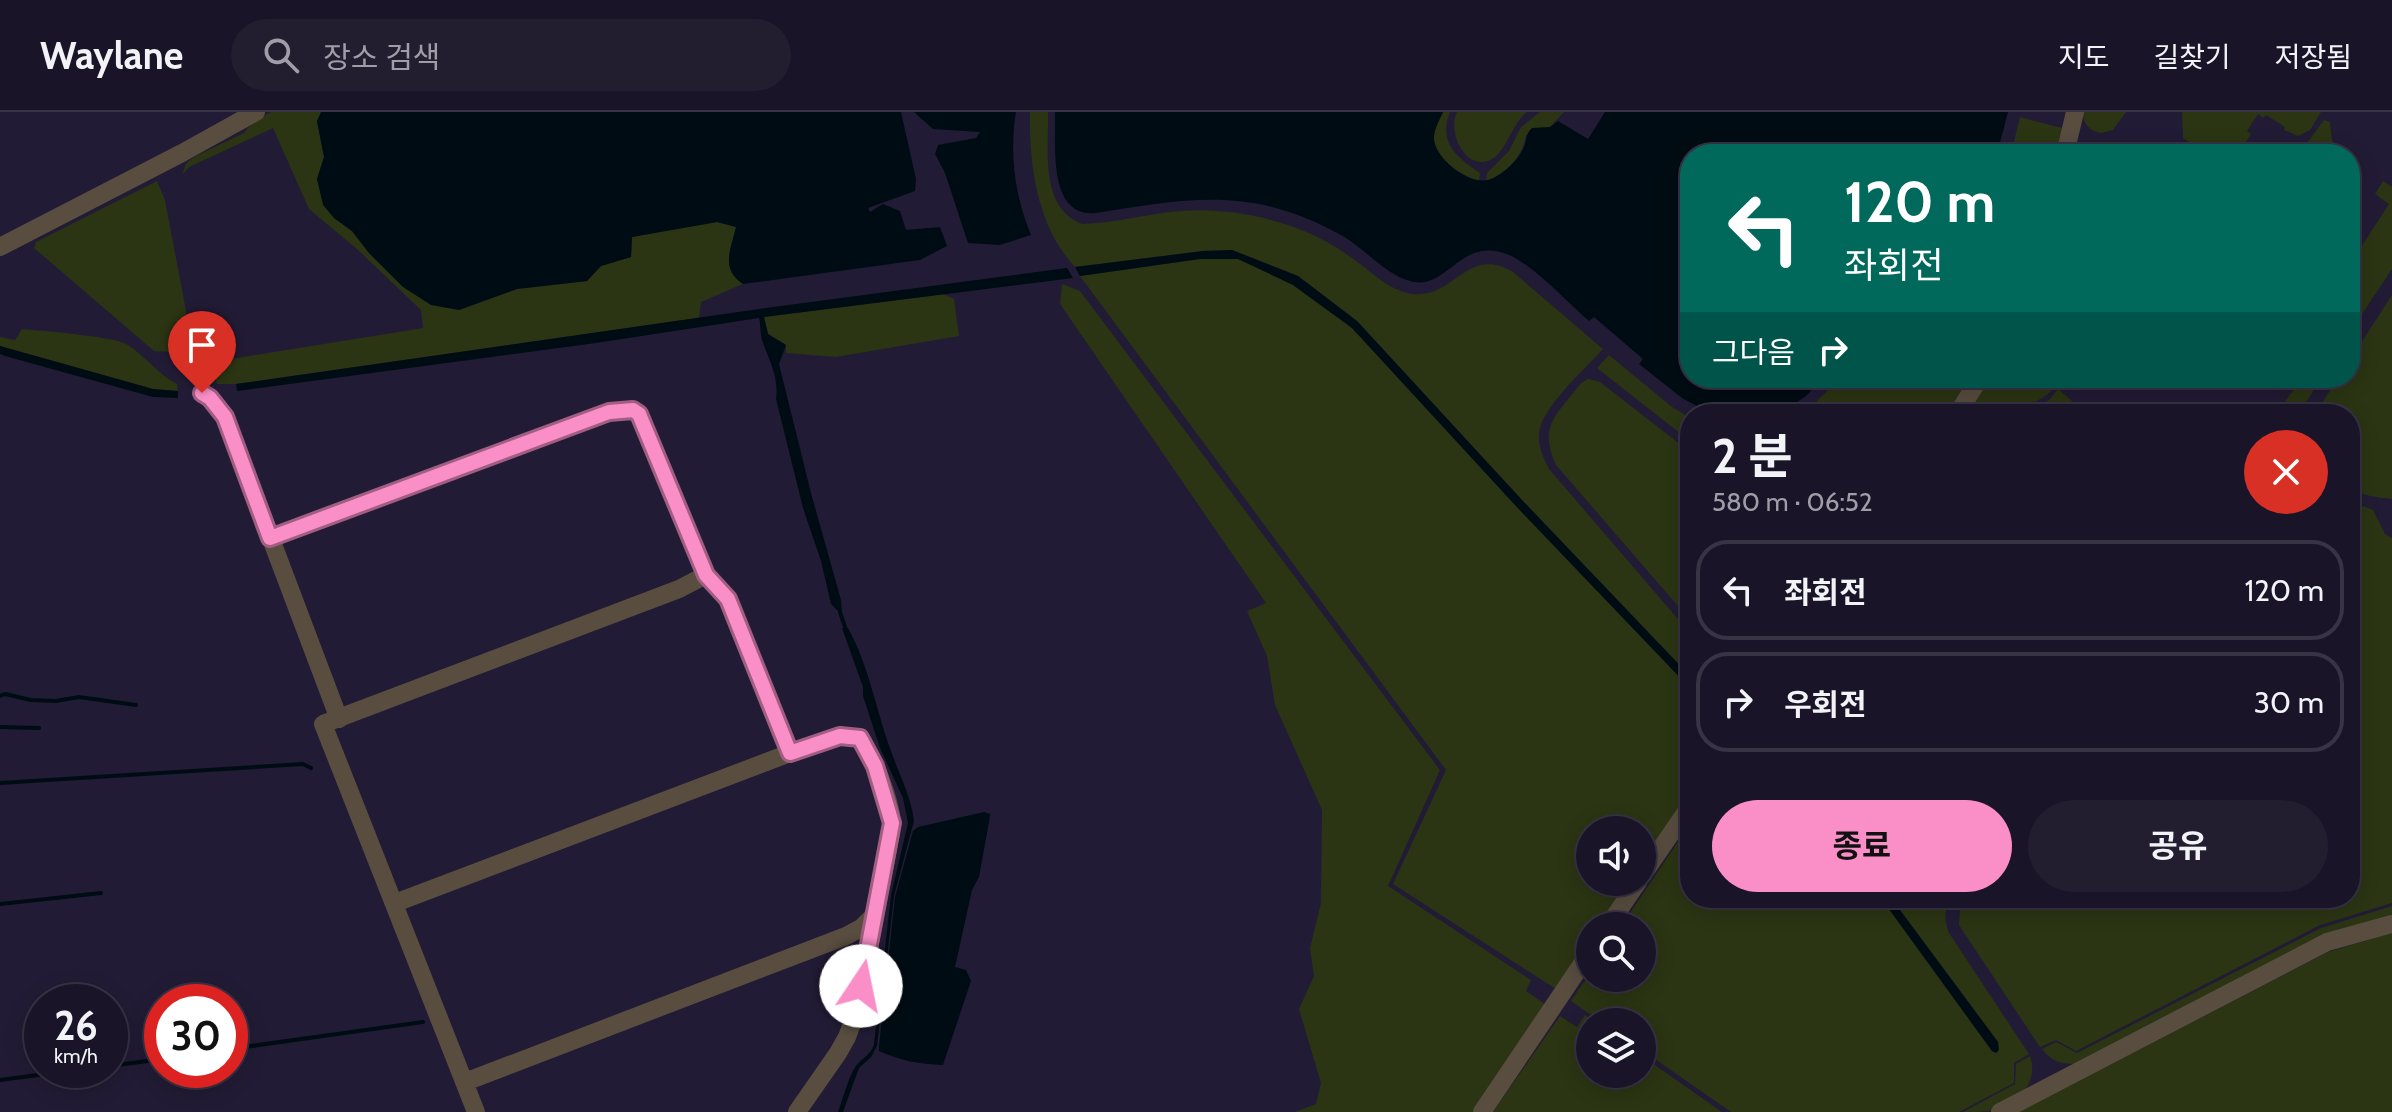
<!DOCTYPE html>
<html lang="ko">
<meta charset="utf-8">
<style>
:root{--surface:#1a1428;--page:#231d30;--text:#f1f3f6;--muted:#9f9ea8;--line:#383345;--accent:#fa8fc8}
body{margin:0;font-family:Cabin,"Noto Sans KR",sans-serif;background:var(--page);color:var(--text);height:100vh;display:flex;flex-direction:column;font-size:30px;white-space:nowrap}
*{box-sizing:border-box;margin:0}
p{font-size:26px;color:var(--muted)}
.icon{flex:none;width:44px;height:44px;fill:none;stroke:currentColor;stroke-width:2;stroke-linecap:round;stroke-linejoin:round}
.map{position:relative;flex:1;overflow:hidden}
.details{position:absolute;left:1680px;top:292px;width:680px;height:504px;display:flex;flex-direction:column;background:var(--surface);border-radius:32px;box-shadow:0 4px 20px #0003,0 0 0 2px var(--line)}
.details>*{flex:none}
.guide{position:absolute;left:1680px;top:32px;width:680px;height:244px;border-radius:32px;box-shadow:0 4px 20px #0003,0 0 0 2px var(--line);background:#00695c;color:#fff;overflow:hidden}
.fabs{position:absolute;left:1576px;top:704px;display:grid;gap:16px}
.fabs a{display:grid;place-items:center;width:80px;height:80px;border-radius:50%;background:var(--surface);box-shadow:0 4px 20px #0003,0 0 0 2px var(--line);font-size:40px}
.speed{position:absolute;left:24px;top:872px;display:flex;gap:16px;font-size:40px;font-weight:700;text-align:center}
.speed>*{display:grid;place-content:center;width:104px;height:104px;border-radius:50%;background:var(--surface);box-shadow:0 4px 20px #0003,0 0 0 2px var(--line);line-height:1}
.speed small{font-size:20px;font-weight:400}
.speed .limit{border:12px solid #d22;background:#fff;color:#111}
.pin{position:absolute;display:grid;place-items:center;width:68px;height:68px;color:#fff;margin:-82px -34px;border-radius:50% 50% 50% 0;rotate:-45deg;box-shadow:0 0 8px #0007}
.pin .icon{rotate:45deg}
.me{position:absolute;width:88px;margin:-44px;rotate:11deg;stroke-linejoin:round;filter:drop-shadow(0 0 6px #0008)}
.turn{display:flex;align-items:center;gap:28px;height:168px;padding:0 32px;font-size:36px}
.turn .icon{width:104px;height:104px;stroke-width:2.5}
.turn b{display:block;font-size:56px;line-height:68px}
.then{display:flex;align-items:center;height:76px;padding:0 32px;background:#0003;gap:16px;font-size:30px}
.round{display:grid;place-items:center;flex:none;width:84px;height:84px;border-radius:42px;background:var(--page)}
.head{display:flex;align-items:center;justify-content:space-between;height:136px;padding:0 32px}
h1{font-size:48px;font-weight:700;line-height:60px}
.button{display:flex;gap:16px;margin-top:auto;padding:16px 32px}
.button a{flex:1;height:92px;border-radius:48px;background:var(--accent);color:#111;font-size:32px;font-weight:700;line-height:92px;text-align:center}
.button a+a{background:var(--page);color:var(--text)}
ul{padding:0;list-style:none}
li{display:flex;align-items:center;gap:24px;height:100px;margin:0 16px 12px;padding:0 16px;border:4px solid var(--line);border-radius:32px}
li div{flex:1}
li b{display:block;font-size:30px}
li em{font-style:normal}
header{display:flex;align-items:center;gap:48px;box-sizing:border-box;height:112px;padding:0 40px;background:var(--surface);border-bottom:2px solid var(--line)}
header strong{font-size:38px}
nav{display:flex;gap:44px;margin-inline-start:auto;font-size:28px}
.search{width:560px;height:72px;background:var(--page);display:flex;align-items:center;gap:20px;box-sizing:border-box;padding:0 28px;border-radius:44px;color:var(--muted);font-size:30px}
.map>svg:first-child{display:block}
.green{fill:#2b3513}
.water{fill:#000c13}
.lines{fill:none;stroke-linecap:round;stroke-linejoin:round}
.stream{stroke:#000c13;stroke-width:4}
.minor{stroke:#584d3f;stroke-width:18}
.route-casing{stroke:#a25d82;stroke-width:20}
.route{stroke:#fa8fc8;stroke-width:14}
</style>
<header>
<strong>Waylane</strong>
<div class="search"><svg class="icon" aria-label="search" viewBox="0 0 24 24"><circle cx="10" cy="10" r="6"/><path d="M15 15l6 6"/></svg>장소 검색</div>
<nav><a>지도</a><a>길찾기</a><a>저장됨</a></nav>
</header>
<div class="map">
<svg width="2392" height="1000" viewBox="0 0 2392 1000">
<rect width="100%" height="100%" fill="#221b35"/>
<path class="green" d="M 271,0 L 321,0 L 317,10 L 324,45 L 317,67 L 334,106 L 352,119 L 369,141 L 403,175 L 459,198 L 517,177 L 587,169 L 601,154 L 631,145 L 632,125 L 717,110 L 736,115 C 731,137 720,157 743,172 L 701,190 L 699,206 L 236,272 L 217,272 L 212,250 L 423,216 L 421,198 L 358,138 L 309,97 L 273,16 L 189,55 L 182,63 L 186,52 L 192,46 L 244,21 L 253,10 Z
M 1030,0 L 1048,0 C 1049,38 1039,95 1082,112 C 1115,111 1146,102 1179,99 C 1222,96 1264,103 1304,119 C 1321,126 1337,135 1352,146 C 1371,159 1390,180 1414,182 C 1455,186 1467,133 1513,160 L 1603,237 C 1585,257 1542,295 1539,321 C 1538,335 1543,345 1549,357 L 1690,521 L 1690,564 L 1522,388 L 1357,209 L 1298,164 L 1232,138 L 1203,139 L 1075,155 C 1037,114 1029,54 1030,0 Z
M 1443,0 L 1450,0 C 1438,30 1456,45 1480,61 L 1479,69 C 1462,64 1434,46 1434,25 C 1434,16 1439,8 1443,0 Z
M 1457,0 L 1527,0 C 1511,12 1506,43 1488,49 C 1465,57 1447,20 1457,0 Z
M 1540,0 L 1564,0 L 1550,15 L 1526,23 C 1523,44 1506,62 1486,69 L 1487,61 L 1509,39 L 1521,15 Z
M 2083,0 L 2126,0 L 2113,18 L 2101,21 C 2090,19 2082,12 2083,0 Z
M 2182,0 L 2321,0 L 2310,18 L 2298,24 L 2284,18 L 2285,15 L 2266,3 L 2263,6 L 2258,2 L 2247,19 L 2251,22 L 2238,42 L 2219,42 L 2207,33 L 2203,39 L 2183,26 Z
M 2020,5 L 2062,16 L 2057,42 L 2011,42 Z
M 2324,8 L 2330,10 L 2332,28 L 2336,36 L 2333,42 L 2299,42 Z
M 157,69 L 165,88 L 190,220 L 189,231 L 171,240 L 154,239 L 34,136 L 36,130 Z
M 2383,69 L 2392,75 L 2392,157 L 2350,220 L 2350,152 L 2389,92 L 2375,82 Z
M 1200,147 L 1238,147 L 1260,156 L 1293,173 L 1352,216 L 1515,393 L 1690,576 L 1690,681 L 1642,751 L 1642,718 L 1590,718 L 1590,770 L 1629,770 L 1599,814 L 1590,814 L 1590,827 L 1556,877 L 1393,772 L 1446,658 L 1080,164 Z
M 1062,172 L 1080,179 L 1440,658 L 1388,774 L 1531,868 L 1526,879 L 1546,893 L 1474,1000 L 1295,1000 L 1316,992 L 1321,971 L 1299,897 L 1314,864 L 1310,836 L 1321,791 L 1322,698 L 1275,593 L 1267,544 L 1247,499 L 1266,491 L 1060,192 Z
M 943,182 L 954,187 L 959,224 L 836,245 L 786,241 L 786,233 L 768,222 L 764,205 Z
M 2392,183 L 2392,387 C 2377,385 2360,385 2350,372 L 2350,302 L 2315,302 L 2338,266 L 2350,266 L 2350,248 Z
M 22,217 C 43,219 114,224 128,233 C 146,245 158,262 177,272 L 178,279 L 153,277 L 0,234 L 0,225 L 15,228 Z
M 1609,243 L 1672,295 L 1690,306 L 1690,329 L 1597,256 Z
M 1840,266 L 1970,266 L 1946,302 L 1804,302 Z
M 1990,266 L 2042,266 L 2055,275 C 2043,290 2029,289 2018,302 L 1966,302 Z
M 2302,266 L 2321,266 L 2299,302 L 2276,302 Z
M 1588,267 L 1600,270 L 1690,340 L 1690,508 L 1556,353 C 1538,313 1557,303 1581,271 Z
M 2058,277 L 2072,289 L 2078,302 L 2023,302 L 2049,288 Z
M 2360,393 L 2373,398 L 2385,422 L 2392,426 L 2392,791 L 2320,813 L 2076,939 L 2056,928 L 2040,935 L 1959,813 L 1960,798 L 1973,786 L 2350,786 L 2350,407 Z
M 1690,712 L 1690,786 L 1881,786 L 1992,939 L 1996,941 L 1998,930 L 1891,786 L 1951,786 C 1944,798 1944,808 1949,821 L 2029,942 L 2014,951 L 2014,971 L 1959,1000 L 1731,1000 L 1642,938 L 1642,910 L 1601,910 L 1571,889 L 1590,861 L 1590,866 L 1642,866 L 1642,814 L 1621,814 Z
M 2392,794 L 2392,807 L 2077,952 C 2062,952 2052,950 2042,937 L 2056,930 L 2077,941 L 2321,816 Z
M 2392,821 L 2392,1000 L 2019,1000 L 2328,840 Z
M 1585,903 L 1595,910 L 1590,910 L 1590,962 L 1642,962 L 1642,944 L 1722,1000 L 1493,1000 L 1560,904 L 1577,915 Z
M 2030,944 C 2040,974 2015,991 1989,999 C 1981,1000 1971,1000 1963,1000 L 2015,972 L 2016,952 Z"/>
<path class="water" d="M 321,0 L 901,0 L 916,67 L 915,79 L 868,96 L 870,100 L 883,92 L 900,99 L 906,118 L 940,115 L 947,134 L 920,148 L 743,172 C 720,157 731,137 736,115 L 717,110 L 632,125 L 631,145 L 601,154 L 587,169 L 517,177 L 459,198 L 431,193 L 403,175 L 369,141 L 352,119 L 334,106 L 323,93 L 317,67 L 324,45 L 317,9 Z
M 914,0 L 1016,0 C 1009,42 1015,84 1031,123 L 1000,133 L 968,131 L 945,61 L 935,42 L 938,33 L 976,26 L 980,20 L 933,17 Z
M 1055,0 L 1443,0 C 1439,9 1433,19 1434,29 C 1438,49 1471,75 1491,67 C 1504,62 1521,46 1525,32 C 1527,25 1526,22 1532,16 L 1550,15 L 1558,9 L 1588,27 L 1605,0 L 2008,0 L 1997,42 L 1690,42 L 1690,266 L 1822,266 L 1806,284 L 1779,302 L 1712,302 L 1682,286 L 1639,252 L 1643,247 L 1594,205 L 1589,209 C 1568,191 1533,153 1509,143 C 1460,122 1448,180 1410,169 C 1386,163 1362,134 1339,122 C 1252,74 1190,86 1096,101 C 1047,106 1056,32 1055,0 Z
M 1232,138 L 1298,164 L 1357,209 L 1522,388 L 1690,564 L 1690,576 L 1515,393 L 1352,216 L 1293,173 L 1238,147 L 1200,147 L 1080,164 L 1075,155 L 1203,139 Z
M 1067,156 L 1073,166 L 764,205 L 768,222 L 786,233 L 779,252 L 811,381 L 841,488 L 842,503 L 831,492 L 821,449 L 803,396 L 776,287 C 779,266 770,250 763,231 C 760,223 761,214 759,206 L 596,231 L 237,279 L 236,272 L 759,197 Z
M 0,234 L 153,277 L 178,279 L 178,286 L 153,285 L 5,244 L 0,242 Z
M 842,516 L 848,516 C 869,554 876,598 891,639 C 899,662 911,684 914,709 L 894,784 L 877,934 L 871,945 L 859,956 L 843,1000 L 838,1000 C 843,986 847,970 854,957 C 860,946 871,944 874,932 L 891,783 L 908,711 L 903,686 L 880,636 L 863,584 L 863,575 Z
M 984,700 L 990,702 L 989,710 L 979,765 L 972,778 L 955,855 L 966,858 L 971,869 L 943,953 C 919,952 901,949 879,939 L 879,934 L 895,785 L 913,719 L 918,715 Z
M 1881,786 L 1891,786 L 1998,930 L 1999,938 L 1996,941 L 1992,939 Z"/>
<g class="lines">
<path class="stream" d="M 840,500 L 846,518
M 0,584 L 5,582 L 31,588 L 56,589 L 79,585 L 136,593
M 0,615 L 39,616
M 0,671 L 303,652 L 311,656
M 0,792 L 101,781
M 230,937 L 423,910
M 110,954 L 162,947
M 0,968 L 76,958"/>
<path class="minor" d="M 2065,42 L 2075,0
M 0,135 L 182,41 L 256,0
M 202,281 L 210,286 L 225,305 L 339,607
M 1957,302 L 1980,266
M 270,426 L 609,300 L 633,298 L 639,302 L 706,463 L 728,487 L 790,641
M 1642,764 L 1690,694
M 395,791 L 790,641 L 840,624 L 860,626 C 874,646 890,686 892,711 C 892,719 889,729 888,737 L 857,898 L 847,925 L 838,941 L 797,1000
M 1608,814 L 1638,770
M 465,970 L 846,824 L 861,816 L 875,802
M 476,1000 L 323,612 L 679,477 L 706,463
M 1482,1000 L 1590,840
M 2000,1000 L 2327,830 L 2392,812"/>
</g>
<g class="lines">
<g class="route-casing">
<path id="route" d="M 202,281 L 210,286 L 225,305 L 270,426 L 609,300 L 633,298 L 639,302 L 706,463 L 728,487 L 790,641 L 840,624 L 860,626 L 875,654 L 892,711 L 861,874"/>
</g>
<use href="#route" class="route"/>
</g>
</svg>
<div class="fabs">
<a><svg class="icon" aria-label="sound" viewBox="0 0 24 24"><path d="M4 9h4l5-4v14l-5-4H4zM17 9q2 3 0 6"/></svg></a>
<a><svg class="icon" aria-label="search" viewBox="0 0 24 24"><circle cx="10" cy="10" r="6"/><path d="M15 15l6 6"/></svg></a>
<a><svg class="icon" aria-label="layers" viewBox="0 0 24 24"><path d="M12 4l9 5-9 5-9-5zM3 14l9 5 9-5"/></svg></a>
</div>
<div class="speed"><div>26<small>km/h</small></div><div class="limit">30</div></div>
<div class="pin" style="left:202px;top:281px;background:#d93025"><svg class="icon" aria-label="arrive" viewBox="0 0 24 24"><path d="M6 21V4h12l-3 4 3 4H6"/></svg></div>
<svg class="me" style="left:861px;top:874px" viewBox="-20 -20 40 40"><circle r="19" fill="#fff"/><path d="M0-13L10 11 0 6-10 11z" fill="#fa8fc8"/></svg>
<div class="guide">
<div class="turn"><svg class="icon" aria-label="left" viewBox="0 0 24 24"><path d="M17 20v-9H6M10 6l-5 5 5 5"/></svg><div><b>120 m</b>좌회전</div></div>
<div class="then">그다음<svg class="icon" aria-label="right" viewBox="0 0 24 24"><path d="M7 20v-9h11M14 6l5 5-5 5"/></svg></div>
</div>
<section class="details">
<div class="head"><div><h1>2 분</h1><p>580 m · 06:52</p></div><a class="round" style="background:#d93025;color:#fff"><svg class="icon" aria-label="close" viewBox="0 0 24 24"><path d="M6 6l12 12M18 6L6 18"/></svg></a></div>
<ul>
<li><svg class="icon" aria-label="left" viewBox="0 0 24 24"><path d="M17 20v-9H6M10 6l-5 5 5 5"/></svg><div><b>좌회전</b></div><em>120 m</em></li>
<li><svg class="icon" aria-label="right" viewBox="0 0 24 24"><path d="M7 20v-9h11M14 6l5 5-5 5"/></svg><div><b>우회전</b></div><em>30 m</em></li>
</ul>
<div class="button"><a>종료</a><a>공유</a></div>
</section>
</div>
